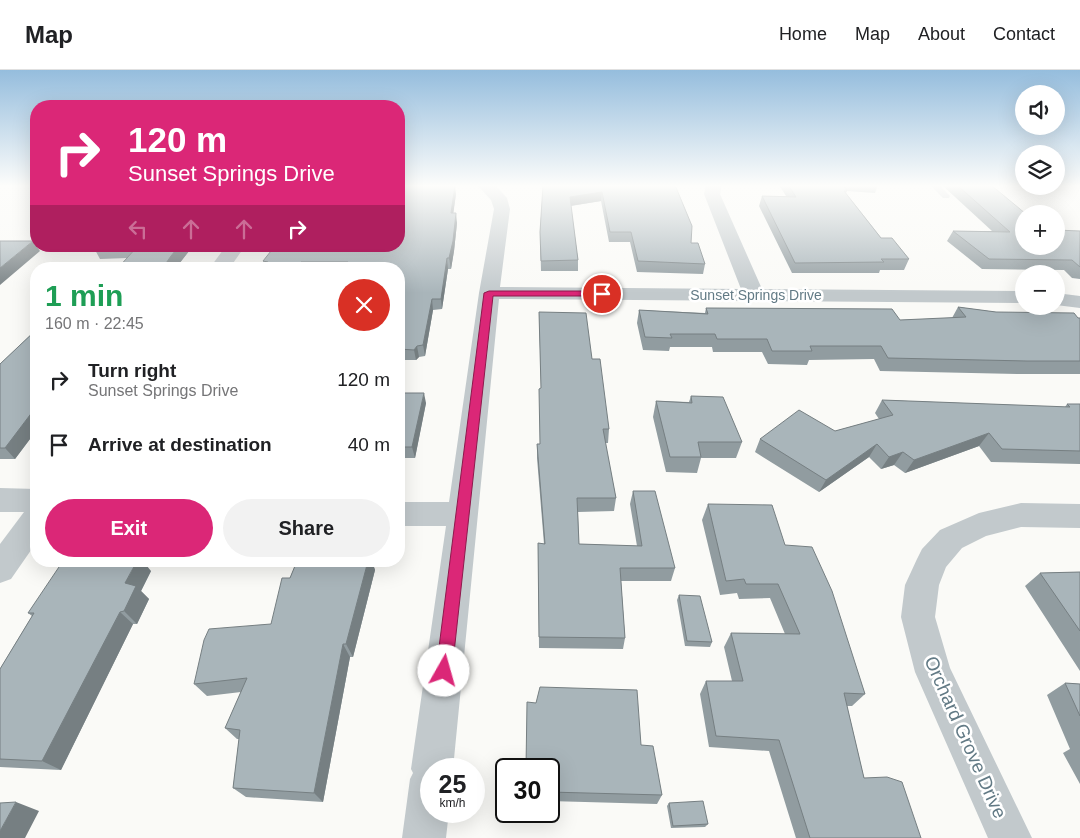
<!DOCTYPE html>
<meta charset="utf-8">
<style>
:root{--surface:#fff;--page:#f2f2f2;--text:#202124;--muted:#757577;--line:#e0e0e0;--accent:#db2777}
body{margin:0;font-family:Arial,sans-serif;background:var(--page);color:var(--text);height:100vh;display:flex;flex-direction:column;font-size:19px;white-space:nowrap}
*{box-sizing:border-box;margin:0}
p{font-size:16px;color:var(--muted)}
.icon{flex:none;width:28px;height:28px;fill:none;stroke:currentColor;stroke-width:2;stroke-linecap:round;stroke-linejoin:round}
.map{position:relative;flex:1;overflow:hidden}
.details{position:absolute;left:30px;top:192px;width:375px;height:305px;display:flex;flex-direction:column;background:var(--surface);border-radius:20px;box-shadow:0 5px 20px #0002}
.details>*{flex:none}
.banner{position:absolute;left:30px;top:30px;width:375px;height:152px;border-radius:20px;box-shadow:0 5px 20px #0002;background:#db2777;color:#fff;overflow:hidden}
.fabs{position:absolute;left:1015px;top:15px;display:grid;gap:10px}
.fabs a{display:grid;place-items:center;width:50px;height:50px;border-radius:50%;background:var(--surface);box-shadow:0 5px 20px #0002;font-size:25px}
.speed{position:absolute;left:420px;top:688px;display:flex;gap:10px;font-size:25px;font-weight:700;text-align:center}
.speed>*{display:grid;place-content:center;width:65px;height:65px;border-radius:50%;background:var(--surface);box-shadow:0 5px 20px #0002;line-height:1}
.speed small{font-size:12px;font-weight:400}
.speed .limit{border:2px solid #111;border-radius:8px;background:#fff;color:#111}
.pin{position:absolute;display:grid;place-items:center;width:42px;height:42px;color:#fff;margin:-21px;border:2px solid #fff;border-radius:50%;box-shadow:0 1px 5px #0007}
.me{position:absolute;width:55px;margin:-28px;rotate:7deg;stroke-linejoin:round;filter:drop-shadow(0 0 4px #0008)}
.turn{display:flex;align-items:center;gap:18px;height:105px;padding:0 15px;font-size:22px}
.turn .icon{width:65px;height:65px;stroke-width:2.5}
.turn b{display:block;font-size:35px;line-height:42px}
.lanes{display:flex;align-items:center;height:48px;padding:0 15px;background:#0003;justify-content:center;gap:25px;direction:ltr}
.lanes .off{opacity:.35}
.round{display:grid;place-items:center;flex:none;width:52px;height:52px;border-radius:26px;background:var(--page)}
.head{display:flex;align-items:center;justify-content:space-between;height:85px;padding:0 15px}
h1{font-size:30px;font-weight:800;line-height:38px;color:#1e9e55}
.cta{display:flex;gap:10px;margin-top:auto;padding:10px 15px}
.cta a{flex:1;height:58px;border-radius:30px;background:var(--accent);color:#fff;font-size:20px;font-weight:800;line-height:58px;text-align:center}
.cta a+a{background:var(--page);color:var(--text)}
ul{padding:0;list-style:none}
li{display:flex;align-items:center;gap:15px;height:65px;padding:0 15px}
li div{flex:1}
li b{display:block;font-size:19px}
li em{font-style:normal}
header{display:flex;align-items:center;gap:30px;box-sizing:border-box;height:70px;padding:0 25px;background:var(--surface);border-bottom:1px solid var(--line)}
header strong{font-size:24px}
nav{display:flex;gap:28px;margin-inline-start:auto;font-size:18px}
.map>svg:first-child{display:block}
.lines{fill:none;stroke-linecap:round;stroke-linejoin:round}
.lane{fill:#c2c9cc;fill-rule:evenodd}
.street{fill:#c2c9cc;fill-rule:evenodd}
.wall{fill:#919ca0}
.shaded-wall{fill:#767f82}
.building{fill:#a9b5ba;stroke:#767f82}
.route{fill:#db2777;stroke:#8e194d}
.labels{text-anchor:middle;stroke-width:5;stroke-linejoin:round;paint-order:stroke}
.far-street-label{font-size:14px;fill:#627a85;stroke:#fff}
.near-street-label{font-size:19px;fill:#627a85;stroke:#fff}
</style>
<header>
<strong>Map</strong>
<nav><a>Home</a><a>Map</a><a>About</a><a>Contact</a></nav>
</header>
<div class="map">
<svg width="1080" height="768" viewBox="0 0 1080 768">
<rect width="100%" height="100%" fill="#fafaf7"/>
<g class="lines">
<path class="lane" d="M 930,115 L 939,115 L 950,126 L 949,128 L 943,128 Z"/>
<path class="street" d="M 477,115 L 495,115 L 507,128 L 510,139 L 500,217 L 741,219 L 704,124 L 706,115 L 722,115 L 720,124 L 762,219 L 1024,221 L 1024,233 L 499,229 L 453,699 L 431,699 L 431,741 L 449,741 L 446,768 L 402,768 L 410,709 L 413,703 L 411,699 L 446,456 L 399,456 L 399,432 L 449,432 L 479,223 L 494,139 L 491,130 Z
M 226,176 L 245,176 L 229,199 L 209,199 Z
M 1056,223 L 1080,226 L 1080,238 L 1056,235 Z
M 0,418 L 36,419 L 36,473 L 11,509 L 0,513 L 0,474 L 24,442 L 0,442 Z
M 1021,433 L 1080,434 L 1080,458 L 1021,457 L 986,466 L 962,478 L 946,497 L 939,515 L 935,547 L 950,598 L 1032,768 L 988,768 L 915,602 L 901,547 L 905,515 L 917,489 L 922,479 L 940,460 L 979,443 Z"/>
</g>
<path class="wall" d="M 543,115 L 675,115 L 691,173 L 705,194 L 703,204 L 637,202 L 630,172 L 609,172 L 601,131 L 571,136 L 578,190 L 578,201 L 541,201 L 540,162 Z
M 779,115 L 929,115 L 929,116 L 878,115 L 875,123 L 847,121 L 846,123 L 881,168 L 909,189 L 904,200 L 880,200 L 879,203 L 792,203 L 759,136 L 762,126 L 786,126 Z
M 942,115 L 991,115 L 1024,176 L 1080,161 L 1080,209 L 1072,208 L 1064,200 L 982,199 L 947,171 L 953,161 L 992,161 Z
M 456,124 L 453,143 L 457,153 L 454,181 L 451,199 L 448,199 L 442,239 L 433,240 L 425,286 L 419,287 L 416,290 L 399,290 L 399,199 L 263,199 L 265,197 L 263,191 Z
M 96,176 L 193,176 L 175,199 L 117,199 L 127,188 L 100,189 L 94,178 Z
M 958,237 L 996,242 L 1080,248 L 1080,304 L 1017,304 L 880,301 L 874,289 L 809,290 L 807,295 L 768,294 L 762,282 L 713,282 L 712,277 L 670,277 L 669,281 L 643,280 L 637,253 L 639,240 L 705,243 L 706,238 L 900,250 L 952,248 Z
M 539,242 L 592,289 L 609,359 L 608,373 L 605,373 L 616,428 L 614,441 L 578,442 L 579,474 L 637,476 L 630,434 L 633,421 L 675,498 L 671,511 L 621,511 L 625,568 L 623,579 L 539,578 L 538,473 L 544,474 L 537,388 L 537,374 L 540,374 L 541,318 Z
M 36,260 L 36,361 L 15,389 L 0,389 L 0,294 Z
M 399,323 L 426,333 L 415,388 L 399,388 Z
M 691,326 L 742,372 L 736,388 L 701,388 L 697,403 L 666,402 L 653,347 L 656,331 L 689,332 Z
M 882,330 L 1065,337 L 1067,334 L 1080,334 L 1080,394 L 991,392 L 979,376 L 905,403 L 894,395 L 881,399 L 869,387 L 819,422 L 755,382 L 760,369 L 835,361 L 879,349 L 875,343 Z
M 708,434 L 785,475 L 865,624 L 852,636 L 847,636 L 864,708 L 921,768 L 796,768 L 769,681 L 709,677 L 700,624 L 706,611 L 732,611 L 724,577 L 731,563 L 785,564 L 770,528 L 739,529 L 737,523 L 720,525 L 702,450 Z
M 297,491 L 372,491 L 375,500 L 353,587 L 350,587 L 323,732 L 246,727 L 233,718 L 239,669 L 237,669 L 225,658 L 241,622 L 207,626 L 194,614 L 271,554 Z
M 151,501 L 141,521 L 149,529 L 137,554 L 133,554 L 61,700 L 0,697 L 0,599 L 32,546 L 28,543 Z
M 1080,502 L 1080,601 L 1025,516 L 1040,503 Z
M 679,525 L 712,572 L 710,577 L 685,576 L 677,530 Z
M 1065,613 L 1080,614 L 1080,714 L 1063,683 L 1070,679 L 1047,625 Z
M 536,633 L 641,675 L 662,725 L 657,734 L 549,731 L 549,699 Z
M 669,733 L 708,754 L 705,757 L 671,758 L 667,736 Z"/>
<path class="shaded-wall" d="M 455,115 L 456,124 L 452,153 L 451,143 Z
M 602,122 L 601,131 L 569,136 L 570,127 Z
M 456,143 L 457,153 L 454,181 L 451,199 L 449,188 Z
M 33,171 L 40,181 L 0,215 L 0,198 Z
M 179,176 L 193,176 L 175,199 L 162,199 L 171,186 Z
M 447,188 L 448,199 L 442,239 L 441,229 Z
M 301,192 L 303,199 L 298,199 Z
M 432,229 L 433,240 L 425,286 L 423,275 Z
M 417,276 L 419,287 L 416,290 L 414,280 Z
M 424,323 L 426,333 L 415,388 L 412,377 Z
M 36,337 L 36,361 L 15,389 L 5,378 Z
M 989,363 L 979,376 L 905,403 L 914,390 Z
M 877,374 L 869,387 L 819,422 L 826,410 Z
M 903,382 L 894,395 L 881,399 L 889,387 Z
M 137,491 L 143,491 L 151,501 L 141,521 L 149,529 L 137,554 L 124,541 L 125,513 Z
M 368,491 L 372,491 L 375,500 L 353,587 L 346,574 Z
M 120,542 L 133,554 L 61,700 L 42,691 Z
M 343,574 L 350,587 L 323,732 L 314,723 Z
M 16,732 L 39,741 L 25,768 L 0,768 L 0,761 Z"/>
<path class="building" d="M 399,115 L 455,115 L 451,143 L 456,143 L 453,171 L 449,188 L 447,188 L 441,229 L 432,229 L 423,275 L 417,276 L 414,280 L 399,279 L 399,199 L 346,199 L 348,192 L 301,192 L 298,199 L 263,199 L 268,192 L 263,191 L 275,176 L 399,176 Z
M 543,115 L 675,115 L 692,156 L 691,173 L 698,173 L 705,194 L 638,191 L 631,162 L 610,162 L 602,122 L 570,127 L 578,190 L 541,191 L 540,162 Z
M 788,115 L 843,115 L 847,121 L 844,121 L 881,168 L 892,168 L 909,189 L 881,189 L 884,192 L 795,193 L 762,126 L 796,127 Z
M 957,115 L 991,115 L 1026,144 L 1024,144 L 1024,176 L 1056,176 L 1056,160 L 1080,161 L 1080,197 L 1072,190 L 989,189 L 953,161 L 1010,162 Z
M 0,171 L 33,171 L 0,198 Z
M 96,176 L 179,176 L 171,186 L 162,199 L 117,199 L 137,177 L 94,178 Z
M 958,237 L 996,242 L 1074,243 L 1078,248 L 1080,248 L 1080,291 L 1027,291 L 888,288 L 881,276 L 810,276 L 812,281 L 772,281 L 767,269 L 717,269 L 715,264 L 670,264 L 672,268 L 645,267 L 639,240 L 708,244 L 706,238 L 892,239 L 900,250 L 966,247 Z
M 539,242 L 586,243 L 592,289 L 600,289 L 609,359 L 603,359 L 616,428 L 577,428 L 579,474 L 642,476 L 633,421 L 655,421 L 675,498 L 620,498 L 625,568 L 539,567 L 538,473 L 545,474 L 537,374 L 540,374 L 539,319 L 541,318 Z
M 36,260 L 36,337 L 5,378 L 0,378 L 0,294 Z
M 399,323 L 424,323 L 412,377 L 399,377 Z
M 691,326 L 723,327 L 742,372 L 698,372 L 701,387 L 670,387 L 656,331 L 692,333 Z
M 882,330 L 1070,337 L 1067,334 L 1080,334 L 1080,381 L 1002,379 L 989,363 L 914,390 L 903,382 L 889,387 L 877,374 L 826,410 L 760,369 L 799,340 L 835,361 L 893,345 Z
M 708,434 L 772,435 L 785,475 L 812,477 L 832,521 L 865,624 L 844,623 L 864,708 L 887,707 L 902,712 L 921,768 L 810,768 L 779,670 L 716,666 L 706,611 L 743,611 L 731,563 L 800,564 L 778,514 L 746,514 L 744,509 L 726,511 Z
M 63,491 L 137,491 L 125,513 L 136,516 L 124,541 L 120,542 L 42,691 L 0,689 L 0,599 L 34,543 L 28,543 Z
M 297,491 L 368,491 L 346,574 L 343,574 L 314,723 L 233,718 L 240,660 L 225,658 L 247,608 L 194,614 L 204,570 L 209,559 L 271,554 L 282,508 L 290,508 Z
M 1080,502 L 1080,561 L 1040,503 Z
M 679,525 L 700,526 L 712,572 L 687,571 Z
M 1065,613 L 1080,614 L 1080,646 Z
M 540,617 L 637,620 L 641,675 L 653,676 L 662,725 L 549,722 L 549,699 L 526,699 L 527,632 L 536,633 Z
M 703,731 L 708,754 L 673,756 L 669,733 Z
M 16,732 L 0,761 L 0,733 Z"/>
<linearGradient id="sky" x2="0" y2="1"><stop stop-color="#95bddd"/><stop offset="0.52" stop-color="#fdfdfb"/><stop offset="1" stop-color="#fdfdfb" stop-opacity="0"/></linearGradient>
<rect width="1080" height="223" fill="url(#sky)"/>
<path class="route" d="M 602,221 L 606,222 L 606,226 L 493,226 L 452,601 L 449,606 L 444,608 L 438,606 L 436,601 L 484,223 L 489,221 Z"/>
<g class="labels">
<g class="far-street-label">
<text x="756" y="230">Sunset Springs Drive</text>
</g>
<g class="near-street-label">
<text transform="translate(966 667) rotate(66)" y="7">Orchard Grove Drive</text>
</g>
</g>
</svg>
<div class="fabs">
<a><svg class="icon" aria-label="sound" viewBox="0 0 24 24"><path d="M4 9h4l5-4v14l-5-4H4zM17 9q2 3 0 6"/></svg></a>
<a><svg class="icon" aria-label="layers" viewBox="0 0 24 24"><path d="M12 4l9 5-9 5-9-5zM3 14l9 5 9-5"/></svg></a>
<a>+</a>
<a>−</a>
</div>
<div class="speed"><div>25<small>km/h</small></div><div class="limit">30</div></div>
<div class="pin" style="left:602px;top:224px;background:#d93025"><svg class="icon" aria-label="arrive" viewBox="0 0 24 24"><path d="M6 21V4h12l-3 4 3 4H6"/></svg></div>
<svg class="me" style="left:444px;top:601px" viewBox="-20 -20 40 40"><circle r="19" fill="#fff"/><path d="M0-13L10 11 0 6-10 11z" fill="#db2777"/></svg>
<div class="banner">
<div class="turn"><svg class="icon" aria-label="right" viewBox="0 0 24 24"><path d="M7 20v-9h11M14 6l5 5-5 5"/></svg><div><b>120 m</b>Sunset Springs Drive</div></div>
<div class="lanes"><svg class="icon off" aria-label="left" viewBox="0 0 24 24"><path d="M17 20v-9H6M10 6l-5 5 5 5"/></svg><svg class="icon off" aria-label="ahead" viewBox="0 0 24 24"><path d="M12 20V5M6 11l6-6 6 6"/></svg><svg class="icon off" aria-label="ahead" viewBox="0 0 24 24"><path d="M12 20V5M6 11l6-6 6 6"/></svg><svg class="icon" aria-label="right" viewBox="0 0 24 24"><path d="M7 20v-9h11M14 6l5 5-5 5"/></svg></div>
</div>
<section class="details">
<div class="head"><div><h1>1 min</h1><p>160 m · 22:45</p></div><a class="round" style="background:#d93025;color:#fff"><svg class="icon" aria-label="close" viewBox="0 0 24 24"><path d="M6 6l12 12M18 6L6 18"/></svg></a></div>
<ul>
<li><svg class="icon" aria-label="right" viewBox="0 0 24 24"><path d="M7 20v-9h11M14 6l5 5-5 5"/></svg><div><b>Turn right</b><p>Sunset Springs Drive</p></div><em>120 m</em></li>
<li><svg class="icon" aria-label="arrive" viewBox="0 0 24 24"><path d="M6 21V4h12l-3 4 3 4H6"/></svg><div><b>Arrive at destination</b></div><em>40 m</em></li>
</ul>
<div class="cta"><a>Exit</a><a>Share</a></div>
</section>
</div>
